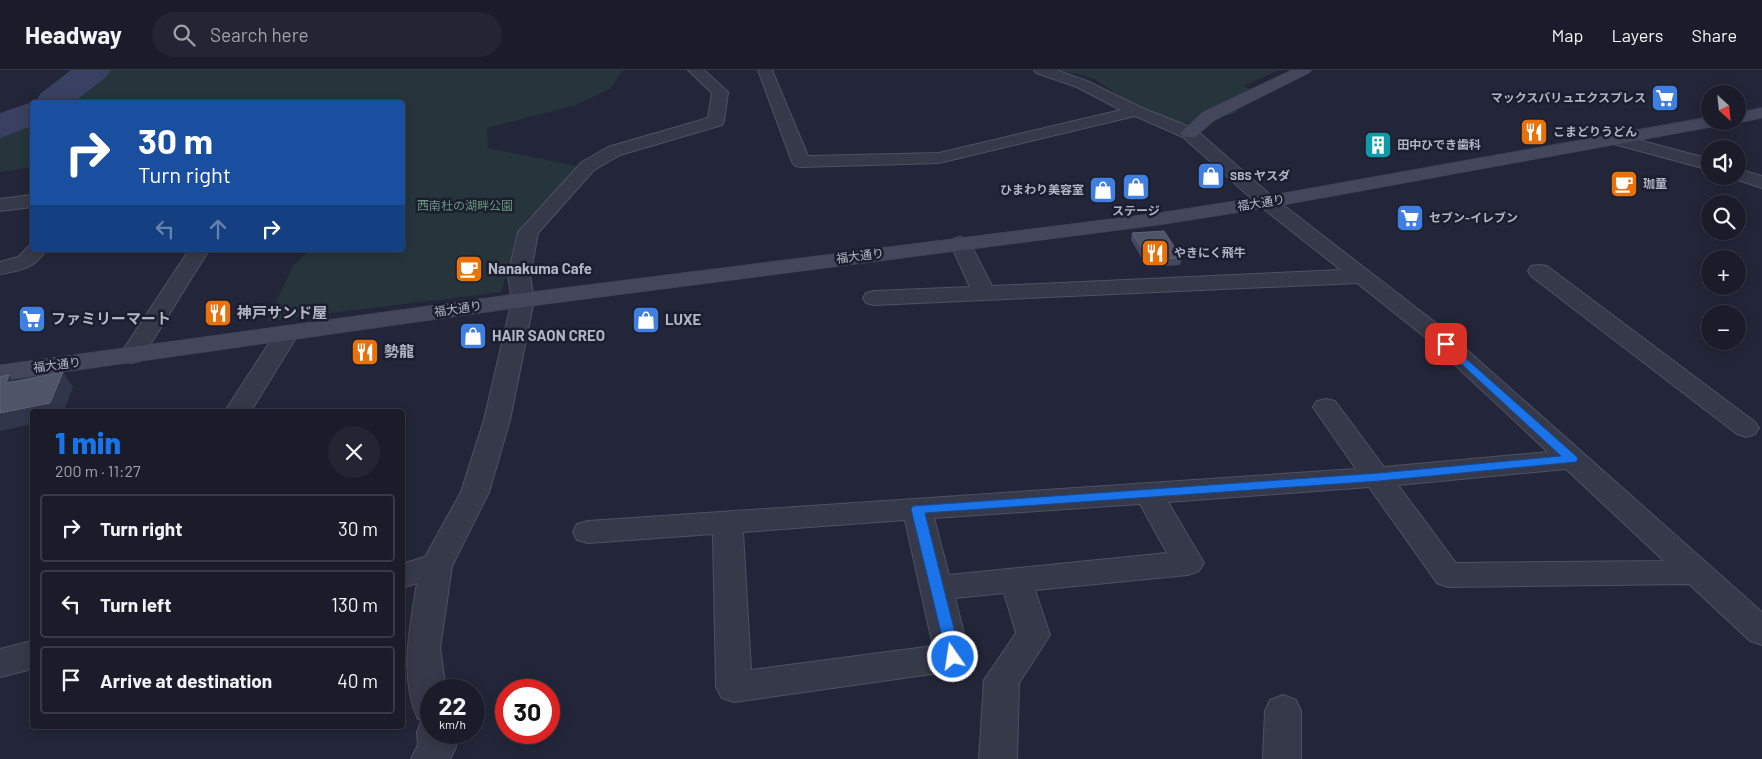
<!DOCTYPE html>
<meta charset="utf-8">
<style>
:root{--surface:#1a1c2a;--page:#232532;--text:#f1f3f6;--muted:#9fa1a8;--line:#383a47;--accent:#1a73e8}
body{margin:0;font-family:Barlow,"Noto Sans JP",sans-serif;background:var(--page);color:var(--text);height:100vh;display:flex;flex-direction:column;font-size:19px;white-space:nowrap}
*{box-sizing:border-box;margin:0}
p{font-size:16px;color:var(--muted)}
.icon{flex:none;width:28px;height:28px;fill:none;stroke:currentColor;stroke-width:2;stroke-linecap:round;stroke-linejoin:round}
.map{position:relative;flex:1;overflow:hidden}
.details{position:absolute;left:30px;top:339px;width:375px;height:320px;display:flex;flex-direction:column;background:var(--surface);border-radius:5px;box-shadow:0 2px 12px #0003,0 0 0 1px var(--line)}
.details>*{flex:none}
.top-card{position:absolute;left:30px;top:30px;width:375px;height:152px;border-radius:5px;box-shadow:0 2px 12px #0003,0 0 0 1px var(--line);background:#1a4fa0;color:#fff;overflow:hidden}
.needle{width:32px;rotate:153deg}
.fabs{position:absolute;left:1701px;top:15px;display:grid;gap:10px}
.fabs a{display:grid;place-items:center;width:45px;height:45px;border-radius:50%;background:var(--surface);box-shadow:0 2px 12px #0003,0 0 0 1px var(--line);font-size:25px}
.speed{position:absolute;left:420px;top:609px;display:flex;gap:10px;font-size:25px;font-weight:700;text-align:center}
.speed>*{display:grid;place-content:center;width:65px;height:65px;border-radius:50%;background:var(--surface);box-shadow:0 2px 12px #0003,0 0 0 1px var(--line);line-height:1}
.speed small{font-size:12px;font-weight:400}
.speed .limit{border:8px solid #d22;background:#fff;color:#111}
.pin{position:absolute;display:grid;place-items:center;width:42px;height:42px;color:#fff;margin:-21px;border-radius:10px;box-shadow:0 2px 8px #0006}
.me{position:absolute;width:55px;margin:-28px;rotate:347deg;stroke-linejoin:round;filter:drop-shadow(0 0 4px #0008)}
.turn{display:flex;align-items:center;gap:18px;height:105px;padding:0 25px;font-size:22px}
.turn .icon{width:65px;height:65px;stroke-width:2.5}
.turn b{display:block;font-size:35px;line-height:42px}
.lanes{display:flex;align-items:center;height:48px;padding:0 25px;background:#0003;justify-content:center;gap:25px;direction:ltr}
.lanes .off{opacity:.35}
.round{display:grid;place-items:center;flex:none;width:52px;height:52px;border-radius:26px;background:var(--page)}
.head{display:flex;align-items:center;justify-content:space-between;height:85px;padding:0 25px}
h1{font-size:30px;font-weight:800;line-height:38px;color:var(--accent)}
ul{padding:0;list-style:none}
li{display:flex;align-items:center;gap:15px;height:68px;margin:0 10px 8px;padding:0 15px;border:2px solid var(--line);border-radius:5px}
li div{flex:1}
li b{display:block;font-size:19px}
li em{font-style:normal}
header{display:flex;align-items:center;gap:30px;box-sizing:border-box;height:70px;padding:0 25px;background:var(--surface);border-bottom:1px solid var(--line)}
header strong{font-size:24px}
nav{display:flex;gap:28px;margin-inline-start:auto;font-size:18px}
.search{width:350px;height:45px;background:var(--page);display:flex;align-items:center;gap:12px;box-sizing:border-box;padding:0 18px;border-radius:28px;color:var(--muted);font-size:19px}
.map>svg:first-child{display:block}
.green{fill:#26343b}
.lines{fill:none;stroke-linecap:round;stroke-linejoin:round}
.river{fill:#394061;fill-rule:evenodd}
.street-casing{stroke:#4e5161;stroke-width:2}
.secondary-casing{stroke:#3f4252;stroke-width:1}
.street{fill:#363949;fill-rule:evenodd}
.secondary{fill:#44475c;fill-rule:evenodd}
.wall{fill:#44485e}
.shaded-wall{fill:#32364a}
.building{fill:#505469;stroke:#5f6377}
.route{fill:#1a73e8;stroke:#114b97}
.labels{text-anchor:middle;stroke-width:5;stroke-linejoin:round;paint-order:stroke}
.far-poi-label{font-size:12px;font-weight:bold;fill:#b1b4c5;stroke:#1b1e2e;text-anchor:start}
.far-street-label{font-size:12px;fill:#b1b4c5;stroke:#1b1e2e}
.far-park-label{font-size:12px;fill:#69957e;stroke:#1b1e2e}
.poi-label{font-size:15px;font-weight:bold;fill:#b1b4c5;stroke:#1b1e2e;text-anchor:start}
</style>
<header>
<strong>Headway</strong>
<div class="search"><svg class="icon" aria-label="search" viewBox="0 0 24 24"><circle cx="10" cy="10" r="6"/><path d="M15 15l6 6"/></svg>Search here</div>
<nav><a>Map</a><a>Layers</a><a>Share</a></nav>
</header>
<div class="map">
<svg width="1762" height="689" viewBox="0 0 1762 689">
<rect width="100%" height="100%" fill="#232638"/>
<path class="green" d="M 98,0 L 623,0 L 611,18 L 576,35 L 487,58 L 488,78 L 581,97 L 525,151 L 501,222 L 267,251 L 293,196 L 309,180 L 402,180 L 402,32 L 57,32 L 88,5 Z
M 1058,0 L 1279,0 L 1244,16 L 1250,19 L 1242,24 L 1237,42 C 1223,48 1192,55 1177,52 C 1149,47 1122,27 1099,12 C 1089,5 1070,3 1058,0 Z
M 32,45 L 32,97 L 0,102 L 0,60 Z"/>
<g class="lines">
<path class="river" d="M 71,0 L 111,0 L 106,7 L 74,32 L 36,32 L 40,24 Z
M 32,32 L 32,56 L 0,68 L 0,43 Z"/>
<g class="street-casing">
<path id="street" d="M 688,0 L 704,0 L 728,22 L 724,51 L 722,55 L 620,85 L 594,100 L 538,163 L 530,206 L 534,230 L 510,350 L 489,422 L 452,496 L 440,578 L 446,620 L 431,620 L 431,662 L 453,662 L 456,677 L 450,689 L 411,689 L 418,675 L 417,662 L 422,650 L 418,649 C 399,608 410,556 417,513 L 402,518 L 402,494 L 425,487 L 461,422 L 484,350 L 512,230 L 508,206 L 518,162 L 582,92 L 608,77 L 708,48 L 712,23 Z
M 758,0 L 772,0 L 808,86 L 939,83 L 1121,40 L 1077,17 L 1036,3 L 1034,0 L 1056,0 L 1087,11 L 1142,38 L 1195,59 L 1274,128 L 1441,257 L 1762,542 L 1762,575 L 1750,571 L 1689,514 L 1448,517 L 1437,513 L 1369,417 L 1168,432 L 1204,493 L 1199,501 L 1188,505 L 1035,520 L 1050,565 L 1019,613 L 1017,689 L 979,689 L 984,610 L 1016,563 L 1004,523 L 955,528 L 970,587 L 965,597 L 953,601 L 734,632 L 722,628 L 716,617 L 713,464 L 588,473 L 577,470 L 573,462 L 577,454 L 588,451 L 1356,399 L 1313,337 L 1317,331 L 1326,329 L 1335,331 L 1384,397 L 1548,382 L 1425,267 L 1357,213 L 874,235 L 866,233 L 863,228 L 866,223 L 874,221 L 970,217 L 950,173 L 953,169 L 960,167 L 967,169 L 970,173 L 992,216 L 1341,200 L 1260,136 L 1183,67 L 1135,46 L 939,93 L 801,97 L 795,96 L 792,92 ZM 1566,399 L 1664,491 L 1456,493 L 1398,415 ZM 1140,434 L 1167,483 L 949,505 L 934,448 ZM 905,450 L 933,576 L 751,600 L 743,462 Z
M 1616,64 L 1710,89 L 1710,100 L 1610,73 L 1607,69 L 1610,65 Z
M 1738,99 L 1762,106 L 1762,118 L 1732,108 L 1730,106 L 1738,106 Z
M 32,125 L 32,137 L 0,141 L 0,129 Z
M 32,175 L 32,180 L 46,180 C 35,198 20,201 0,204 L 0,192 L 18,187 L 29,176 Z
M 189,180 L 209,180 L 140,291 L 131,293 L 122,291 L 119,286 Z
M 1539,195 L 1547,196 L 1755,352 L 1759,358 L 1755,364 L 1746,367 L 1737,364 L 1531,206 L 1528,201 L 1531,196 Z
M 287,256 L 295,258 L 299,263 L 251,341 L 225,341 L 279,258 Z
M 32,571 L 32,599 L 0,607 L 0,579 Z
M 1283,625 L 1296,630 L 1301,641 L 1301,689 L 1263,689 L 1265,641 L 1270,630 Z"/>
</g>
<g class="secondary-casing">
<path id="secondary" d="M 1292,0 L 1312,0 L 1309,3 L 1215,50 L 1195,67 L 1183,67 L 1180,63 L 1203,42 Z
M 1762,38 L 1762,48 L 1738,53 L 1732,51 L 1738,51 L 1738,43 Z
M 1710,47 L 1710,51 L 1725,51 L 1723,55 L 1717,56 L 1267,138 L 1158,155 L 523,237 L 0,311 L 0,295 L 523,223 L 1158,143 L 1267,126 Z"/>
</g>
<use href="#street" class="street"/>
<use href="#secondary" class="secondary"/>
</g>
<path class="wall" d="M 1132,163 L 1182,188 L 1180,195 L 1147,197 L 1131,170 Z"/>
<path class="shaded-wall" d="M 63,302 L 73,317 L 64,341 L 32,341 L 32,354 L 0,361 L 0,343 Z
M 9,305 L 20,320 L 6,313 Z"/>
<path class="building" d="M 1164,161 L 1182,188 L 1149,189 L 1132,163 Z
M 63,302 L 50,333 L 0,343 L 0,307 L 9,305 L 6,313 Z"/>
<path class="route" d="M 1446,271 L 1576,386 L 1578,389 L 1576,392 L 1379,411 L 925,443 L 961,587 L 959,591 L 953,593 L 948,591 L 911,439 L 913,436 L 1379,403 L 1561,386 L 1442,276 L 1441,274 Z"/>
<defs>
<g id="supermarket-square" transform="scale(1.4375)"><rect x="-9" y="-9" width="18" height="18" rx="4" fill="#3f7fe0" stroke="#1b1e2e"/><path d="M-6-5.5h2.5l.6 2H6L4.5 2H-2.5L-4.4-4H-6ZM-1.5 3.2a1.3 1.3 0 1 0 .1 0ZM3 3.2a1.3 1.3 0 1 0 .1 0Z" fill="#fff"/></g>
<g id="restaurant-square" transform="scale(1.4375)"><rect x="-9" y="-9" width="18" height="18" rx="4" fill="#e8710a" stroke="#1b1e2e"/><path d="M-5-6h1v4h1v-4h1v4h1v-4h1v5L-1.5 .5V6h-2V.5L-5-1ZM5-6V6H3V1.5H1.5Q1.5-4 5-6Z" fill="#fff"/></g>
<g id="building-square" transform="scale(1.4375)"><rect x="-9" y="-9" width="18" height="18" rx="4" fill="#0f9aa8" stroke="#1b1e2e"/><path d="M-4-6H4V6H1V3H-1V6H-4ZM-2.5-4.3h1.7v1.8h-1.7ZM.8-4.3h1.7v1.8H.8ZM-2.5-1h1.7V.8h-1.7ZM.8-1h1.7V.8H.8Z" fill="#fff"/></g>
<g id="shop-square" transform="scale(1.4375)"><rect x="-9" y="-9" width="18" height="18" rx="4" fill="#3f7fe0" stroke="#1b1e2e"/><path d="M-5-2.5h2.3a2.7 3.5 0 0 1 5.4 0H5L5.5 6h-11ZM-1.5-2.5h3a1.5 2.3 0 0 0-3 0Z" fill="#fff"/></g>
<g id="cafe-square" transform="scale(1.4375)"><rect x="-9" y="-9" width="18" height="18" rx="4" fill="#e8710a" stroke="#1b1e2e"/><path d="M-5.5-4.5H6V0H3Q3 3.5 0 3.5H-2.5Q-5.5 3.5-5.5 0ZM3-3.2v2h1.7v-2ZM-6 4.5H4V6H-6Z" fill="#fff"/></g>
</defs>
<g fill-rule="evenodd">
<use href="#supermarket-square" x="1665" y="28"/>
<use href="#restaurant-square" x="1534" y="62"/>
<use href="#building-square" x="1378" y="75"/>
<use href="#shop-square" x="1211" y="106"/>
<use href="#cafe-square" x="1624" y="114"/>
<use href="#shop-square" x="1136" y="117"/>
<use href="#shop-square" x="1103" y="120"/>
<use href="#supermarket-square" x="1410" y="148"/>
<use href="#restaurant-square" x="1155" y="183"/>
<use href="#cafe-square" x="469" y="199"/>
<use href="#restaurant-square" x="218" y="243"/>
<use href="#supermarket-square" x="32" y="249"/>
<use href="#shop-square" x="646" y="250"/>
<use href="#shop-square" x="473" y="266"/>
<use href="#restaurant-square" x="365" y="282"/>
</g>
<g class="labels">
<g class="far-poi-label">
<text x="1646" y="32" text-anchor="end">マックスバリュエクスプレス</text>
<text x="1553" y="66">こまどりうどん</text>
<text x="1397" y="79">田中ひでき歯科</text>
<text x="1230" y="110">SBS ヤスダ</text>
<text x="1643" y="118">珈童</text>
<text x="1084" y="124" text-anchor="end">ひまわり美容室</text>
<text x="1136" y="145" text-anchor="middle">ステージ</text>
<text x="1429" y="152">セブン-イレブン</text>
<text x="1174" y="187">やきにく飛牛</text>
</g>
<g class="far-street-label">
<text transform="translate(1261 133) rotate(-9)" y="4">福大通り</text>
<text transform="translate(860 186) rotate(-7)" y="4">福大通り</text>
<text transform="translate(458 239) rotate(-8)" y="4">福大通り</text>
<text transform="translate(57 295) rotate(-7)" y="4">福大通り</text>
</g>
<g class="far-park-label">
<text x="465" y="140">西南杜の湖畔公園</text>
</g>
<g class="poi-label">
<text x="488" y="204">Nanakuma Cafe</text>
<text x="237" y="248">神戸サンド屋</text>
<text x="51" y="254">ファミリーマート</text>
<text x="665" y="255">LUXE</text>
<text x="492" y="271">HAIR SAON CREO</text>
<text x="384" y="287">勢龍</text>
</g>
</g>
</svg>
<div class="fabs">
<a><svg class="needle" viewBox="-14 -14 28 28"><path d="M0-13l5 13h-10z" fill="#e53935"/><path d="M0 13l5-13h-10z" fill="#9fa1a8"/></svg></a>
<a><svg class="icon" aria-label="sound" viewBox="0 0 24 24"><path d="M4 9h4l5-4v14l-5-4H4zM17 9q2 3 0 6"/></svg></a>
<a><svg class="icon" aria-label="search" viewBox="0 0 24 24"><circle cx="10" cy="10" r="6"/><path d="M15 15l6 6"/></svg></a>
<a>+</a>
<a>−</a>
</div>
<div class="speed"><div>22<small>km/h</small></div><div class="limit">30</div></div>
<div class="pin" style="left:1446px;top:274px;background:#d93025"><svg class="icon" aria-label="arrive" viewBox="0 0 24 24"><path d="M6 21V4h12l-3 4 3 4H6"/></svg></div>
<svg class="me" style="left:953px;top:587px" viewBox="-20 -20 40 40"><circle r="17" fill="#1a73e8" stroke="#fff" stroke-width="3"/><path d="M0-11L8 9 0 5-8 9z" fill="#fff"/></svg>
<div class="top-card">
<div class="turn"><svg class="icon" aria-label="right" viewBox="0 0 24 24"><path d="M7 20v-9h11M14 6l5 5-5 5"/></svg><div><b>30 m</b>Turn right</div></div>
<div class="lanes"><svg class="icon off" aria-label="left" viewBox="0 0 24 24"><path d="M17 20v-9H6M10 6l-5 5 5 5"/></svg><svg class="icon off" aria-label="ahead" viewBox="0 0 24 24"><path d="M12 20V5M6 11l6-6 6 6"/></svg><svg class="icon" aria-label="right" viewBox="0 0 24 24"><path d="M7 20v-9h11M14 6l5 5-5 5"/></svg></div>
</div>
<section class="details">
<div class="head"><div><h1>1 min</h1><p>200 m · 11:27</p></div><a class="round"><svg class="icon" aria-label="close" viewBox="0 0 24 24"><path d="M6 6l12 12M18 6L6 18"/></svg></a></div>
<ul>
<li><svg class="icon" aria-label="right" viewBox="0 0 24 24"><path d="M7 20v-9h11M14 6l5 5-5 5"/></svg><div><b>Turn right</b></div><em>30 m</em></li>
<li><svg class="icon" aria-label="left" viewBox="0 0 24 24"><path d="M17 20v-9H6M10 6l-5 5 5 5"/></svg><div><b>Turn left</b></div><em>130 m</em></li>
<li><svg class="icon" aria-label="arrive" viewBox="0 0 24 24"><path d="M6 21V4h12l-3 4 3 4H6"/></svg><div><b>Arrive at destination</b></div><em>40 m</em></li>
</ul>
</section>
</div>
